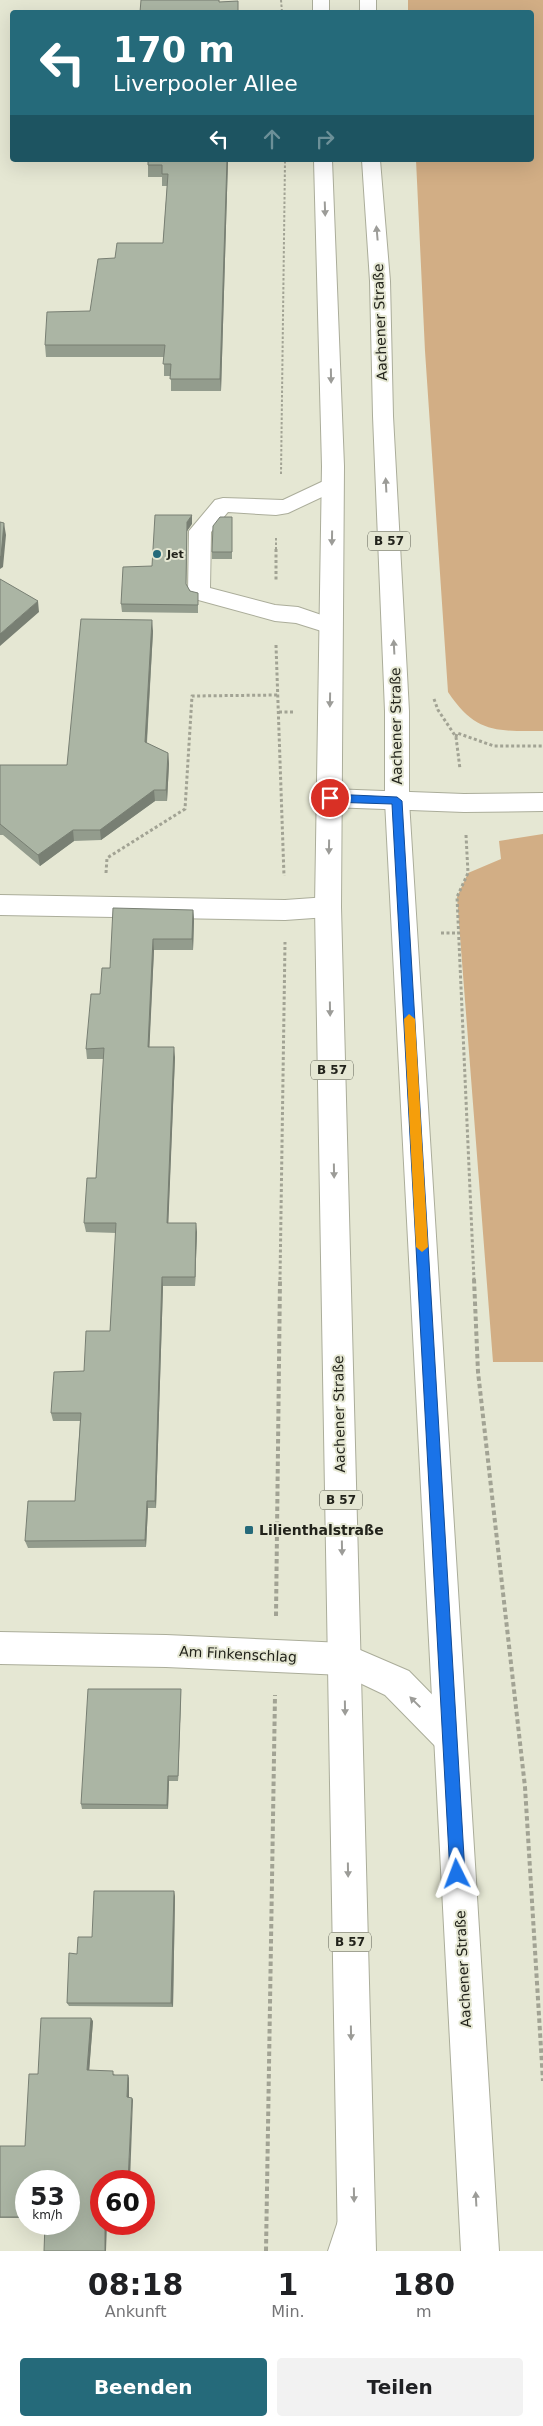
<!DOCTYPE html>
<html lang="de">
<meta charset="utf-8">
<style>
:root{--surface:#fff;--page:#f2f2f2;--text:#202124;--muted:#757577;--accent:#256a7a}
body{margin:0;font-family:"DejaVu Sans",sans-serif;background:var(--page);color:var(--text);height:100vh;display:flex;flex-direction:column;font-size:19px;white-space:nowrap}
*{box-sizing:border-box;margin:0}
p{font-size:16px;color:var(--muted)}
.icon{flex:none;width:28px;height:28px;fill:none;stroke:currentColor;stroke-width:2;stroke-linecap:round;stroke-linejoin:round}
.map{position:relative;height:2251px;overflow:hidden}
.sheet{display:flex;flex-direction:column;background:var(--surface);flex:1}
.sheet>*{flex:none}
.hud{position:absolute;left:10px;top:10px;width:524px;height:152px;border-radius:5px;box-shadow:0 5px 20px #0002;background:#256a7a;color:#fff;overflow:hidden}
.speed{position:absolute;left:15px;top:2170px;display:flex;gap:10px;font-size:25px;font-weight:700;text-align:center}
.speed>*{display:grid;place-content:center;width:65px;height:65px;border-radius:50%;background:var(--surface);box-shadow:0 5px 20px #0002;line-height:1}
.speed small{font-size:12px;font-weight:400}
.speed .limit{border:8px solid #d22;background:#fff;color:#111}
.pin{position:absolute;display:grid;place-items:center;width:42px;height:42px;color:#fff;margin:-21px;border:2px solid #fff;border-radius:50%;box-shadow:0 1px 5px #0007}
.me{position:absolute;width:55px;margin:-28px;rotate:357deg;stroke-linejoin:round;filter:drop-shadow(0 0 4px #0008)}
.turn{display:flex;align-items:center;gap:18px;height:105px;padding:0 20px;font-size:22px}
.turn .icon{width:65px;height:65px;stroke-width:2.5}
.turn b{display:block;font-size:35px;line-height:42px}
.lanes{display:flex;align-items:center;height:48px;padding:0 20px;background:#0003;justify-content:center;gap:25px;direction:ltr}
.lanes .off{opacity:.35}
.eta{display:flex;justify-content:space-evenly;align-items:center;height:85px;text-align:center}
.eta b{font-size:30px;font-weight:600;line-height:35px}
.cta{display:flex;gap:10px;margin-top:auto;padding:10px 20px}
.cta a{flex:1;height:58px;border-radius:5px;background:var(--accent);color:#fff;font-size:20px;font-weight:600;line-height:58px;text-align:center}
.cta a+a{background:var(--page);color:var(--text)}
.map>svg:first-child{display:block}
.green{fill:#d2ae85}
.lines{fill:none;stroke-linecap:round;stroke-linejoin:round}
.minor-casing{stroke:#abad9a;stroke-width:2}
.major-casing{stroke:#abad9a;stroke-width:2}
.highway-casing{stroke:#abad9a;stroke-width:2}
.path-far2{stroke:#a2a394;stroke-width:2;stroke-dasharray:2.5 2;stroke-linecap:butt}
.path-far1{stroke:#a2a394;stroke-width:3;stroke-dasharray:3 2.5;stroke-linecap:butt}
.path{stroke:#a2a394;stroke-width:4;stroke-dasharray:4.5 3;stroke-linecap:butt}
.minor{fill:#fff;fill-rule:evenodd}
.major{fill:#fff;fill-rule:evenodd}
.highway{fill:#fff;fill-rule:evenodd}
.wall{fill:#939c8d}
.shaded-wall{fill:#787f73}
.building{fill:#abb5a4;stroke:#787f73}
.oneway{fill:#9c9c98}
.route{fill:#1a73e8;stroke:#114b97}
.slow{fill:#f59e0b}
.poi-dot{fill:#256a7a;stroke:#e5e7d3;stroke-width:2}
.labels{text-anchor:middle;stroke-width:4;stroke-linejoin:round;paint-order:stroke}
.far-poi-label{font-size:11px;font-weight:bold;fill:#22231b;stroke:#e5e7d3;text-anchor:start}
.shield{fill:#e5e7d3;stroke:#5c5e52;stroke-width:1}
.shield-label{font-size:12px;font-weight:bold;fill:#22231b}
.street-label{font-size:14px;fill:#22231b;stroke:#e5e7d3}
.poi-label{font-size:14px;font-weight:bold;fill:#22231b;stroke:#e5e7d3;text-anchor:start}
</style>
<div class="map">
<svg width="543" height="2251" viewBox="0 0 543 2251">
<rect width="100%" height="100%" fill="#e5e7d3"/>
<path class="green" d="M 408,0 L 543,0 L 543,731 C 497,731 476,734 448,692 L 425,351 L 416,160 L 531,160 L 531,12 L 408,12 Z
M 543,834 L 543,1362 L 493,1362 L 457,897 L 468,873 L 501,859 L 499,841 Z"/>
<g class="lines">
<g class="minor-casing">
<path id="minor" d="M 332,477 L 339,479 L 343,484 L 339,489 L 288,513 L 276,515 L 228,512 L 211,532 L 210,588 L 275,605 L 298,607 L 339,621 L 342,626 L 339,631 L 331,634 L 296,623 L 275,621 L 191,598 L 188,593 L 189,531 L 215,500 L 223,498 L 283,500 Z
M 330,789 L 464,794 L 543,793 L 543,811 L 464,812 L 330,807 L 321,804 L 318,798 L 321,792 Z
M 0,895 L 285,900 L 328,897 L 337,900 L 341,907 L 337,914 L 328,917 L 285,920 L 0,915 Z
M 0,1632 L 166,1635 L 344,1643 L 409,1671 L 461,1724 L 466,1736 L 461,1748 L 449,1753 L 437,1748 L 385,1695 L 343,1675 L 166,1667 L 0,1664 Z"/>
</g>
<g class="major-casing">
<path id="major" d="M 313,0 L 329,0 L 329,12 L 313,12 Z
M 360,0 L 376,0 L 376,12 L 360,12 Z
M 314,160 L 332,160 L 344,466 L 341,907 L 376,2251 L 338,2251 L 315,907 L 322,466 Z
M 362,160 L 380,160 L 390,281 L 393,416 L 409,711 L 409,801 L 499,2251 L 461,2251 L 385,801 L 385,711 L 373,416 L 370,281 Z"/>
</g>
<g class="highway-casing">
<path id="highway" d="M 355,2207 L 369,2212 L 374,2226 L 366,2251 L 328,2251 L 341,2212 Z"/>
</g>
<path class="path-far2" d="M 281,0 L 282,12
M 281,474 L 285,160
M 276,538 L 276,550"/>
<path class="path-far1" d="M 276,549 L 276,581
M 276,645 L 284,876
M 434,699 L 438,710 L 456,737 L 460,769
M 279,712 L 295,712
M 456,737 L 457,733 L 494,746 L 543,746
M 466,835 L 468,873 L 457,897 L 474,1280
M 106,873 L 107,858 L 185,809 L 192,696 L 278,695
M 441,933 L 459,933
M 280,1280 L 285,942"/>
<path class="path" d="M 474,1279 L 478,1372 L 525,1787 L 543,2081
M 276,1616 L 280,1279
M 266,2251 L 275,1695"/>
<use href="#minor" class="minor"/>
<use href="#major" class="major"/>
<use href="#highway" class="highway"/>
</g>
<path class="wall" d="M 228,160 L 221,391 L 171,391 L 171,376 L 164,376 L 164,357 L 46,357 L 45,345 L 90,311 L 115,258 L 163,243 L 167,186 L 162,186 L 162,177 L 148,177 L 148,165 Z
M 232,517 L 232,559 L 212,559 L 212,552 Z
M 192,524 L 187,531 L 186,585 L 198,602 L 198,613 L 122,612 L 121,604 L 152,566 Z
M 153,631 L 147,743 L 168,753 L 169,764 L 167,801 L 155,801 L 101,840 L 74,841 L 40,866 L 3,835 L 0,835 L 0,765 L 67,765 Z
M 193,910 L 194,920 L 193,950 L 154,950 L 149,1047 L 175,1057 L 168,1223 L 197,1232 L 195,1286 L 163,1286 L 156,1508 L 148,1508 L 146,1547 L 28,1548 L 25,1541 L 75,1501 L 80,1421 L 53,1421 L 51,1413 L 84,1371 L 110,1331 L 116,1233 L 86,1232 L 84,1223 L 96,1178 L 104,1059 L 87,1059 L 86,1049 L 100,994 L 110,968 Z
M 181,1689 L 181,1695 L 178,1781 L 169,1781 L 168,1809 L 82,1809 L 81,1804 Z
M 175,1896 L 173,2007 L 69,2006 L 67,2003 L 77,1954 L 92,1937 Z
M 93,2021 L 89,2070 L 115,2074 L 114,2075 L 129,2078 L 129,2097 L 133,2100 L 69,2224 L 26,2181 L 26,2218 L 0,2218 L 0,2146 L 25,2146 L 38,2074 Z"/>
<path class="shaded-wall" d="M 227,160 L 228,160 L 221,391 L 220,379 Z
M 192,515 L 192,524 L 187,531 L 186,593 L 187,522 Z
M 4,523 L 6,535 L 3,567 L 0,569 L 0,557 Z
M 38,601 L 39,612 L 0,646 L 0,634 Z
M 152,620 L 153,631 L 146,753 L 145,742 Z
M 168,753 L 169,764 L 167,801 L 166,790 Z
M 154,790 L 155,801 L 101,840 L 100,830 Z
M 73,830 L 74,841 L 40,866 L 38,855 Z
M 193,910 L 194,920 L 193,950 L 192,939 Z
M 153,939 L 154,950 L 149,1057 L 148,1047 Z
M 174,1047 L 175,1057 L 168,1232 L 167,1223 Z
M 196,1223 L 197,1232 L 195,1286 L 195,1277 Z
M 162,1277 L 163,1286 L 156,1508 L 155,1501 Z
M 147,1501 L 148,1508 L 146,1547 L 145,1540 Z
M 181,1689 L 181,1695 L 178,1781 L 178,1776 Z
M 168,1776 L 169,1781 L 168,1809 L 167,1805 Z
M 174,1891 L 175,1896 L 173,2007 L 171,2003 Z
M 91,2018 L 93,2021 L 89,2073 L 87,2070 Z
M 128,2075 L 129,2078 L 129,2099 L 127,2097 Z
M 132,2098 L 133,2100 L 130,2181 L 128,2181 Z
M 105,2224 L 107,2224 L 106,2251 L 105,2251 Z"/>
<path class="building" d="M 141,0 L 219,0 L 219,2 L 238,1 L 238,12 L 140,12 Z
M 148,160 L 227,160 L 220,379 L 170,379 L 171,364 L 163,364 L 165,345 L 45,345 L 47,312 L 90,311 L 98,259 L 115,258 L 117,243 L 163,243 L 168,174 L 162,174 L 162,165 L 148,165 Z
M 155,515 L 192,515 L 187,522 L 186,584 L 190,591 L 198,593 L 198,605 L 121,604 L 123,567 L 152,566 Z
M 220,517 L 232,517 L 232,552 L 212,552 L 213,526 Z
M 0,522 L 4,523 L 1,556 L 0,557 Z
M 0,579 L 38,601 L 0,634 Z
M 81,619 L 152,620 L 145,742 L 168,753 L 166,790 L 154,790 L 100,830 L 73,830 L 38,855 L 0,824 L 0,765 L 67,765 Z
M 113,908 L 193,910 L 192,939 L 153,939 L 148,1047 L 174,1047 L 167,1223 L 196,1223 L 195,1277 L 162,1277 L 155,1501 L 147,1501 L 145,1540 L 25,1541 L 28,1501 L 75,1501 L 81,1413 L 51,1413 L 54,1372 L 84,1371 L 86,1331 L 110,1331 L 116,1223 L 84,1223 L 87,1178 L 96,1178 L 104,1048 L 86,1049 L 91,994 L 100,994 L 102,968 L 110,968 Z
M 88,1689 L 181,1689 L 178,1776 L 168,1776 L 167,1805 L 81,1804 Z
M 94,1891 L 174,1891 L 171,2003 L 67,2003 L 69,1953 L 77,1954 L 78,1937 L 92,1937 Z
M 41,2018 L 91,2018 L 87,2070 L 113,2071 L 113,2075 L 128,2075 L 127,2097 L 132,2098 L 128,2181 L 101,2181 L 101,2224 L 105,2224 L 105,2251 L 44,2251 L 45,2224 L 69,2224 L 69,2181 L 26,2181 L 26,2217 L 0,2217 L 0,2146 L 25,2146 L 29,2074 L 38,2074 Z"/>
<defs><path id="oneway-solid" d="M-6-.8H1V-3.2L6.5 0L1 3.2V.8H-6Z" transform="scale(1.25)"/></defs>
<g class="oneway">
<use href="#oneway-solid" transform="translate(325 209) rotate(88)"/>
<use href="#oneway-solid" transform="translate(377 233) rotate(-95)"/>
<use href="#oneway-solid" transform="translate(331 376) rotate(89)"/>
<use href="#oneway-solid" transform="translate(386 485) rotate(-93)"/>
<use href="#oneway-solid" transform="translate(332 538) rotate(91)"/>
<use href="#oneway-solid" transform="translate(394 647) rotate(-93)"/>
<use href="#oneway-solid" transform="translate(330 700) rotate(91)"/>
<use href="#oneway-solid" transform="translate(329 847) rotate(91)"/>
<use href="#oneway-solid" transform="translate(330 1009) rotate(89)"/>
<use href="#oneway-solid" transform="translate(334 1171) rotate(89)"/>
<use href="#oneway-solid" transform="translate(342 1548) rotate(89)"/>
<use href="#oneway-solid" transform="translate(415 1702) rotate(-135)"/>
<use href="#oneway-solid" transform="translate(345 1708) rotate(89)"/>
<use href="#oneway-solid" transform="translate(348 1870) rotate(89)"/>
<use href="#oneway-solid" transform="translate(351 2033) rotate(89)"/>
<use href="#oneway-solid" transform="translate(354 2195) rotate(89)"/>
<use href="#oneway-solid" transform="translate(476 2199) rotate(-93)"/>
</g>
<path class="route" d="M 330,794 L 397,797 L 402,801 L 465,1874 L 462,1879 L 457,1881 L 452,1879 L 450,1874 L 392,804 L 330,802 L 325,798 Z"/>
<path class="slow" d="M 409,1014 L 415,1019 L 428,1247 L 422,1252 L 416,1247 L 404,1019 Z"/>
<g class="poi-dot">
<circle cx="157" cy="554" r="5"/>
<rect x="244" y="1525" width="10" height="10" rx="2.5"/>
</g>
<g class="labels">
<g class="far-poi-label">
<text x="167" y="558">Jet</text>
</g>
<g class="shield">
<rect x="368" y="531.5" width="42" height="19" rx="4"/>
<rect x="311" y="1060.5" width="42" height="19" rx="4"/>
<rect x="320" y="1490.5" width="42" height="19" rx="4"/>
<rect x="329" y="1932.5" width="42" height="19" rx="4"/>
</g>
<g class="shield-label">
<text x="389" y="545">B 57</text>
<text x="332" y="1074">B 57</text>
<text x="341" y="1504">B 57</text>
<text x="350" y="1946">B 57</text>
</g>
<g class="street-label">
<text transform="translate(380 322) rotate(-92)" y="5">Aachener Straße</text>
<text transform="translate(396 726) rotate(-91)" y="5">Aachener Straße</text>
<text transform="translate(339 1414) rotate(-91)" y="5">Aachener Straße</text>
<text transform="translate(238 1654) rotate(3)" y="5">Am Finkenschlag</text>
<text transform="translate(463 1969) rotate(-93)" y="5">Aachener Straße</text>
</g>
<g class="poi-label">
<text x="259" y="1535">Lilienthalstraße</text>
</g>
</g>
</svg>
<div class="speed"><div>53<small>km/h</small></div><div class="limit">60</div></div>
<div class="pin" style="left:330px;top:798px;background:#d93025"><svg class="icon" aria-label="arrive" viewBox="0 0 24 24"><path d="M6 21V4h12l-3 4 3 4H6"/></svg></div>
<svg class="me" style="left:457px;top:1874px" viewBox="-20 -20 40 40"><path d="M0-17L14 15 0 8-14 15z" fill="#1a73e8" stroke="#fff" stroke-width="4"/></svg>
<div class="hud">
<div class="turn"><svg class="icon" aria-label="left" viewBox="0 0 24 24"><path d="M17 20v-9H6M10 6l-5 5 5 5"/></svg><div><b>170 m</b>Liverpooler Allee</div></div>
<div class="lanes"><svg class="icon" aria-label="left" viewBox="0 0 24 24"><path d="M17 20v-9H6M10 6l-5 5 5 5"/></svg><svg class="icon off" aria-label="ahead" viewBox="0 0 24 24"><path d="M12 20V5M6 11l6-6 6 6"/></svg><svg class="icon off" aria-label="right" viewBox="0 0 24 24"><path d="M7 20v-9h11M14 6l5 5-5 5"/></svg></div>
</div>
</div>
<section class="sheet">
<div class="eta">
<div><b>08:18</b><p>Ankunft</p></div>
<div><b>1</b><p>Min.</p></div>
<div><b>180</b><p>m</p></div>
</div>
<div class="cta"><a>Beenden</a><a>Teilen</a></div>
</section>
